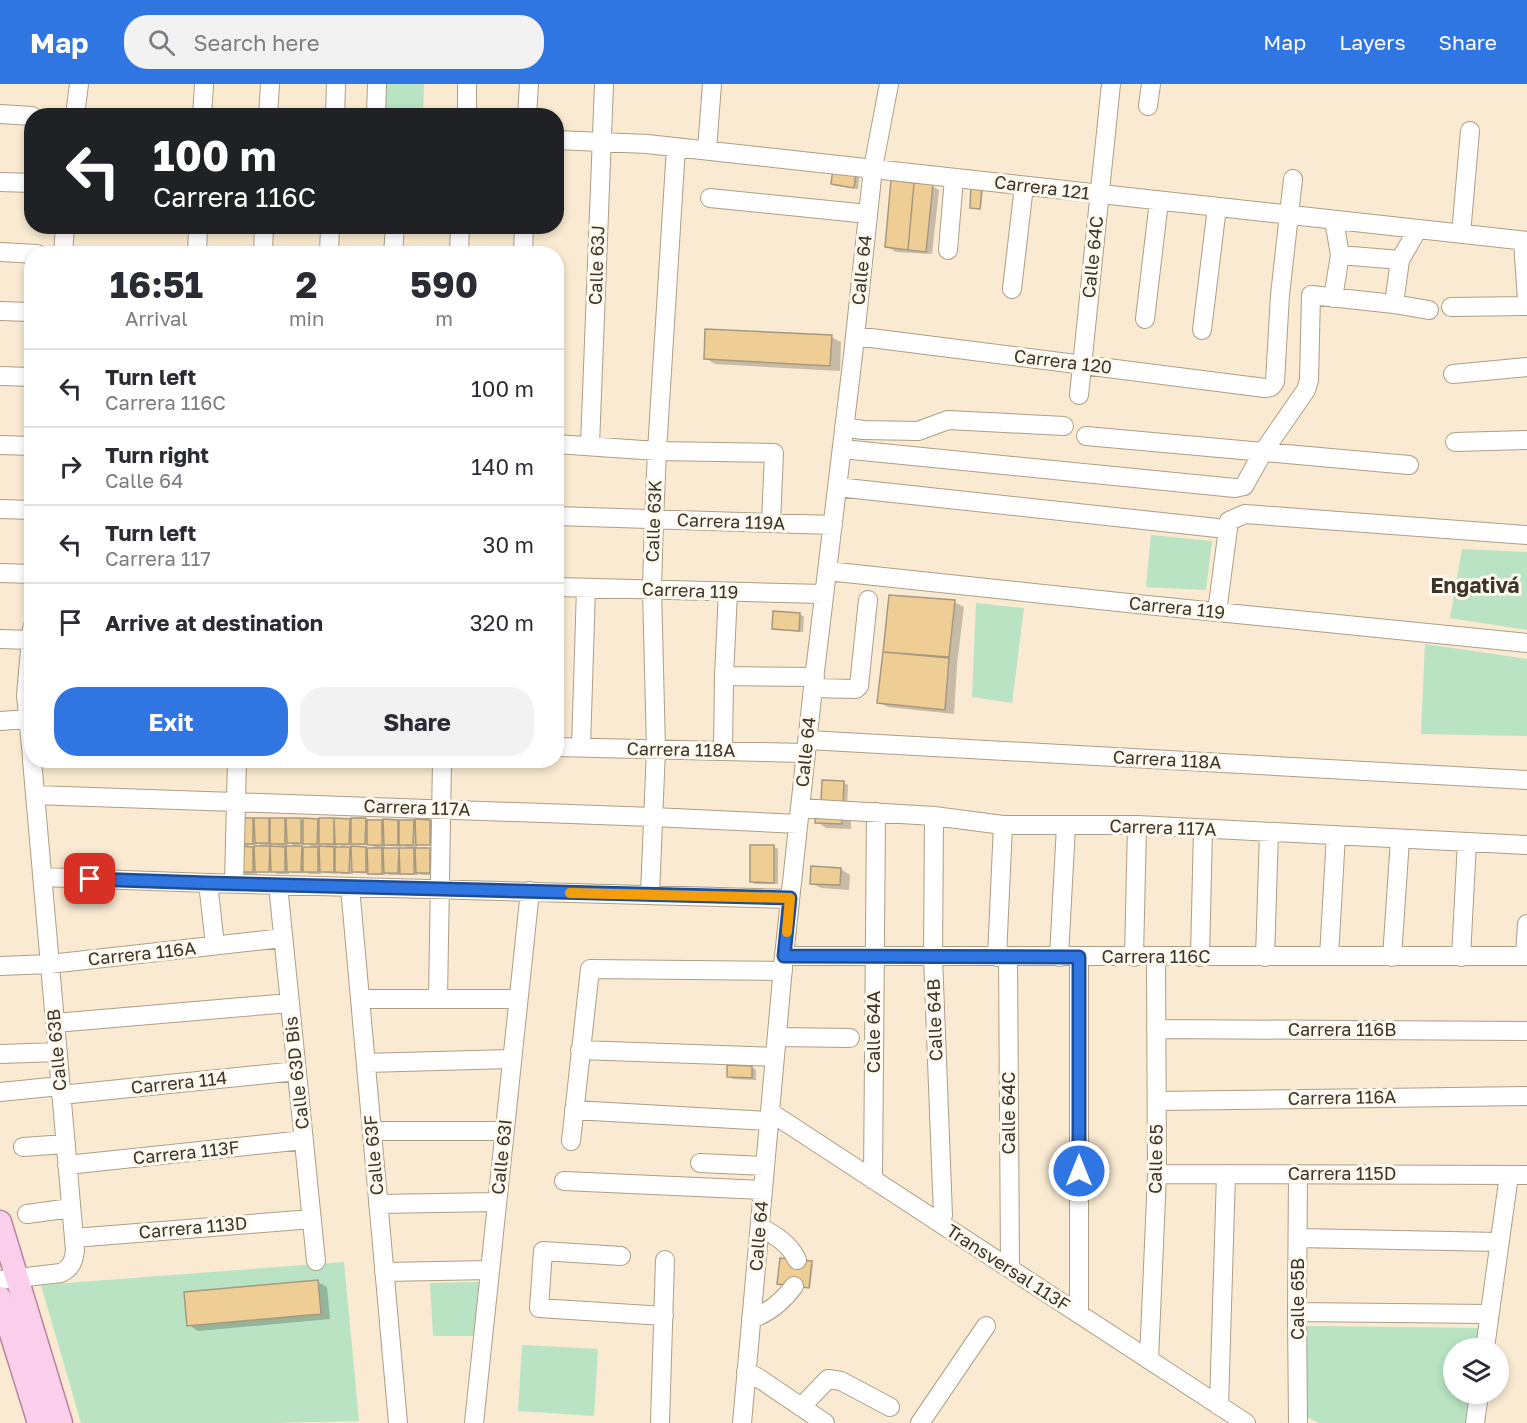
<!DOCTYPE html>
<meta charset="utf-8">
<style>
:root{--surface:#fff;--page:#f2f2f3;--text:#2b2b33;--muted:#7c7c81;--line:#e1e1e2;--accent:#3076e3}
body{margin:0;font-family:"Golos Text",sans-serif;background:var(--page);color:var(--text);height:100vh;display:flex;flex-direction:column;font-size:22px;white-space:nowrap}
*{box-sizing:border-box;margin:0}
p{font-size:20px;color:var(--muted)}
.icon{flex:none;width:33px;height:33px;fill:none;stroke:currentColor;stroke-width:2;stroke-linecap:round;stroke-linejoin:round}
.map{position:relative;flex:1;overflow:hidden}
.drawer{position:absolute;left:24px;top:162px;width:540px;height:522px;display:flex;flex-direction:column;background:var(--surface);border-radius:24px;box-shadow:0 3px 9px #0003}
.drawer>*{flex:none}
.top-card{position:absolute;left:24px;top:24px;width:540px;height:126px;border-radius:24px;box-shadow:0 3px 9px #0003;background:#202124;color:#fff;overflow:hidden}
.tools{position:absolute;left:1443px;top:1254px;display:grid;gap:12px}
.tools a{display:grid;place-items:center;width:66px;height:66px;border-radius:50%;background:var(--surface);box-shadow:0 3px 9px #0003;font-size:30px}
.pin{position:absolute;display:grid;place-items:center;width:51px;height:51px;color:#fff;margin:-26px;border-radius:12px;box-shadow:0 3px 9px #0006}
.me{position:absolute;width:66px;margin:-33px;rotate:0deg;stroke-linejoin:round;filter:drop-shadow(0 0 4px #0008)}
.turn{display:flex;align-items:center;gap:21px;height:126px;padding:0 30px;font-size:27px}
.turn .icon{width:78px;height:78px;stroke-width:2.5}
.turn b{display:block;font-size:42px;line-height:51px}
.eta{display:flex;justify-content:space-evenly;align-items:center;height:102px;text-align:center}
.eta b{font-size:36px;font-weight:700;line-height:42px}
.cta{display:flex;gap:12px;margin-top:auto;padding:12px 30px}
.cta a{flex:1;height:69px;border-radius:24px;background:var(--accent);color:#fff;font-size:24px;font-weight:700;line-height:69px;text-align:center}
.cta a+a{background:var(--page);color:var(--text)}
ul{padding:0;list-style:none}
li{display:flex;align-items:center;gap:18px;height:78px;padding:0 30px;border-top:2px solid var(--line)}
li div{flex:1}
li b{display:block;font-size:22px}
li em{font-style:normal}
header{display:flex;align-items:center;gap:36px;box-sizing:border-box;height:84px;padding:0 30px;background:var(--accent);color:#fff}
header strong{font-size:28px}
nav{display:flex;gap:33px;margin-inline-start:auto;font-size:21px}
.search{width:420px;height:54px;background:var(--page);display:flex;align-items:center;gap:15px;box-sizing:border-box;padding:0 21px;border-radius:24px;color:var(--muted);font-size:22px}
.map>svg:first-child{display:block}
.green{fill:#b9e3c2}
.shadow{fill:#0003;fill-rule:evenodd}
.building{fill:#eece94;stroke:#a79981;stroke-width:1.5}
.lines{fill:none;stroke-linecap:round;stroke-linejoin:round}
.minor-casing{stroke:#ac9f87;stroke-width:20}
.major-casing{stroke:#b6849f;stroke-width:25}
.minor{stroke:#fff;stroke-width:18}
.major{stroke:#fbceeb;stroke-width:22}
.route-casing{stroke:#1f4d94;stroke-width:15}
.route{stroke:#3076e3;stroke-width:10}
.slow{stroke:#f59e0b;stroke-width:10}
.labels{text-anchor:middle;stroke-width:6;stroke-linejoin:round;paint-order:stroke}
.street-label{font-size:18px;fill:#3b352b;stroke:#fff9ee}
.quarter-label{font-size:21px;font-weight:bold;fill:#3b352b;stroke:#fff9ee}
</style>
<header>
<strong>Map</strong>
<div class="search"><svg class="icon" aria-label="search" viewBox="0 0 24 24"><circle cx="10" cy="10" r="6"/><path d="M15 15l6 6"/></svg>Search here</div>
<nav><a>Map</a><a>Layers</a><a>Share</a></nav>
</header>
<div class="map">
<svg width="1527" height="1339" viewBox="0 0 1527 1339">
<rect width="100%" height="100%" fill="#f9ead1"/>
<path class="green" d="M 384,0 L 424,0 L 423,31 L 383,32 Z
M 1151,451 L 1212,457 L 1206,506 L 1146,503 Z
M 1462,465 L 1527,468 L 1527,546 L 1450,534 Z
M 976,519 L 1024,524 L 1012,619 L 972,613 Z
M 1425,560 L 1527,575 L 1527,652 L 1421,650 Z
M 344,1178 L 359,1337 L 270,1339 L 81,1339 L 41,1201 Z
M 479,1198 L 475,1252 L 433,1252 L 430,1199 Z
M 1306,1242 L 1481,1244 L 1478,1264 L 1454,1264 L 1454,1310 L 1473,1310 L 1469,1339 L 1319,1339 L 1301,1330 Z
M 522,1261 L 598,1265 L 594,1332 L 518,1327 Z"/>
<path class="shadow" d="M 556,65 L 558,66 L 558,79 L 556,79 Z
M 855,90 L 859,93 L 858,105 L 836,102 L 832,100 Z
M 932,102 L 939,106 L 932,170 L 896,168 L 886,162 Z
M 973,104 L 983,106 L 981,125 L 973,124 Z
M 831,253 L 841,258 L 840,287 L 715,280 L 705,274 Z
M 890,512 L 954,518 L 964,523 L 957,580 L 954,630 L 888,623 L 879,618 Z
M 800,530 L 804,533 L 803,548 L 777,546 L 773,544 Z
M 844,699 L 848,701 L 847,721 L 827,720 Z
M 842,731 L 851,737 L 851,745 L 826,744 L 817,738 Z
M 256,735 L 285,736 L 288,738 L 301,735 L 304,737 L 317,736 L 320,738 L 320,736 L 349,736 L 352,738 L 352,736 L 382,737 L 385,739 L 384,737 L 430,737 L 434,740 L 434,760 L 419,760 L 419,761 L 417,760 L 417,765 L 426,765 L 421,763 L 425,763 L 434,768 L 434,791 L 422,791 L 418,789 L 418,791 L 405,791 L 402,789 L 402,791 L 389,791 L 386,789 L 385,791 L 373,791 L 371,790 L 357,789 L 353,787 L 353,790 L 341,790 L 338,788 L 338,790 L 325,789 L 321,787 L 321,790 L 309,790 L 305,787 L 305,789 L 293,789 L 289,787 L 289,790 L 276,790 L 277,786 L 259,786 L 257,787 L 257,790 L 244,790 L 240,787 L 249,764 L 240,759 L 253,736 L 256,737 ZM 289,758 L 291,760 L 298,764 L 288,764 ZM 257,759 L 266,764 L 257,763 ZM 273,759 L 281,764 L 272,764 ZM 305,759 L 309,761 L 314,764 L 304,766 L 296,761 L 305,761 ZM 321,759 L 330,764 L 321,764 ZM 353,759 L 357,761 L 371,761 L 378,766 L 352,764 L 352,766 L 344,762 L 353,761 ZM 338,760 L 346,765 L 337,764 ZM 385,760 L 389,762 L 402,763 L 402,761 L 410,766 L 385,765 ZM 248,761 L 256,761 L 256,766 Z
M 774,763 L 778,765 L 778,800 L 755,800 L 751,798 Z
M 841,785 L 850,791 L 849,806 L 821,804 L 811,799 Z
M 752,983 L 756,986 L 756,996 L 733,995 L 728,992 Z
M 812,1179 L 813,1180 L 810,1204 L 780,1200 Z
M 318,1198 L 327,1203 L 330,1235 L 198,1247 L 189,1241 Z"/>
<path class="building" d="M 833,85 L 856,89 L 854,104 L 831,100 Z
M 891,96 L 914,99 L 908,166 L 885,163 Z
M 914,99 L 933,100 L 926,168 L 908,166 Z
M 971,102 L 982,103 L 980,125 L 970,124 Z
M 705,245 L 832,251 L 830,282 L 704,275 Z
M 889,511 L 955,516 L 949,573 L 883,568 Z
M 773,527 L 800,529 L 799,547 L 772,545 Z
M 883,568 L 949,574 L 945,626 L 877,619 Z
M 822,696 L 844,697 L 843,720 L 821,718 Z
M 816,728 L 842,730 L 842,740 L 815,739 Z
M 238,734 L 253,734 L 253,760 L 239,760 Z
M 254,734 L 269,734 L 269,759 L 255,759 Z
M 270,734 L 285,734 L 285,760 L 270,760 Z
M 286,734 L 301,734 L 301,759 L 287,759 Z
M 303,734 L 318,735 L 317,760 L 303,760 Z
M 319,734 L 334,734 L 334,760 L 319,760 Z
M 334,734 L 350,735 L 349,760 L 335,760 Z
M 351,734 L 366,734 L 365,760 L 351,760 Z
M 383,735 L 398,736 L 398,761 L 384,761 Z
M 415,735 L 430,736 L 430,761 L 416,761 Z
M 367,736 L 382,736 L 382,761 L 367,761 Z
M 399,736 L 414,736 L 413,761 L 399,761 Z
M 750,761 L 774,761 L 774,799 L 750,798 Z
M 238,762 L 253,763 L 253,788 L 239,788 Z
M 254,762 L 270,762 L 269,788 L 255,788 Z
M 270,762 L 285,763 L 285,788 L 271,788 Z
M 286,762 L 302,762 L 301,788 L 287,788 Z
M 319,762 L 334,763 L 334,788 L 320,788 Z
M 351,762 L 366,763 L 366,788 L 352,788 Z
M 303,763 L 318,763 L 318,788 L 303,788 Z
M 335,763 L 350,763 L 349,789 L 335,788 Z
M 367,764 L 382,764 L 382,790 L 368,790 Z
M 383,764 L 399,764 L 398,789 L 384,789 Z
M 399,764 L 414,764 L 414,790 L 400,790 Z
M 415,764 L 430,764 L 430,789 L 416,789 Z
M 811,782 L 841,784 L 840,801 L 810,800 Z
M 727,981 L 752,982 L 752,994 L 727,993 Z
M 780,1174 L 812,1177 L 809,1204 L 777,1200 Z
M 318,1196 L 321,1230 L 187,1242 L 184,1208 Z"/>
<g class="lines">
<g class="minor-casing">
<path id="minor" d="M 1148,22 L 1151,0
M 0,30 L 32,32
M 75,32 L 79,0
M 202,32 L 204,0
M 268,32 L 270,0
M 335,32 L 336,0
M 376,32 L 377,0
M 467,32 L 467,0
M 527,32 L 529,0
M 556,56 L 647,60 L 1527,157
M 707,66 L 712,0
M 0,98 L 32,99
M 710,114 L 868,130
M 1461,150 L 1470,47
M 1523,157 L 1527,216
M 948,166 L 954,94
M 0,168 L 37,170
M 63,170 L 65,142
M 197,170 L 198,142
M 263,170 L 264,142
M 329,170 L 330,142
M 393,170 L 395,142
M 459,170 L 460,142
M 523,170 L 524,142
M 1340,171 L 1400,176
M 1012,205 L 1024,102
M 1333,214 L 1340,171 L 1334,136
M 1394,220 L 1400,176 L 1418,145
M 1451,223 L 1527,222
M 0,227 L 32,228
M 1145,235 L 1159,117
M 1202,246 L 1217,123
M 855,252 L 1265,304 L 1271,303 L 1275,298 L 1280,211 L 1293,95
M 1453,290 L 1527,283
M 0,292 L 32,293
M 1079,311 L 1111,0
M 844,343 L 863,346 L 918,347 L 948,336 L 1064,342
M 1086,352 L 1409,381
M 1455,358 L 1527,356
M 556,360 L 657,367 L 774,369 L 771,439
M 0,361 L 32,362
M 590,361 L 604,0
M 842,365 L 1235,404 L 1244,402 L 1263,368 L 1306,306 L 1309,296 L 1311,211 L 1394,220 L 1429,226
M 837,403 L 1217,444
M 0,425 L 32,426
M 556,432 L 833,441
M 827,487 L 1147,521 L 1527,559
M 0,489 L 32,490
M 556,503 L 824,510
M 1217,528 L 1229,437 L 1245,430 L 1527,451
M 32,544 L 26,611 L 32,673
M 0,555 L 31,556
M 724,592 L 815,593
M 813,604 L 856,605 L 859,602 L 868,516
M 0,637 L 28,635
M 808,656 L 1527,696
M 556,663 L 806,669
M 581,663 L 586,504
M 723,667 L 724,592 L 728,508
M 35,711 L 653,733 L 798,740
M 800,724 L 934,732 L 1003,741 L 1137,741 L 1527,761
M 934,732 L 933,873 L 943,1131 L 941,1140
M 42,793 L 208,799 L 790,815
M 208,799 L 215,861
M 234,800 L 237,676
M 278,801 L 316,1177
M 350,803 L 398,1339
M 650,811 L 656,665 L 652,505 L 654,436 L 657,367 L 676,63
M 784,872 L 1527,872
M 1329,872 L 1336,751
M 1525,872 L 1527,840
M 997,873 L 1003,741
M 1008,873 L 1010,1185
M 1059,873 L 1066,742
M 1079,873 L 1079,1230
M 1134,873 L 1137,741
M 1200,873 L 1203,745
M 1265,873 L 1269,748
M 1392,873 L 1400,755
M 1461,873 L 1467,758
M 0,882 L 50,880 L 283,854
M 360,915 L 518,915
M 438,915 L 442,676
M 55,939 L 290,919
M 1156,945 L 1527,947
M 777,953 L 850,954
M 580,966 L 775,973
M 0,970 L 58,968
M 366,979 L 512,975
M 0,1008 L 60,1002
M 61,1011 L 297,987
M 1157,1017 L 1527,1012
M 574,1026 L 770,1037
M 770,1028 L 1246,1339
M 372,1047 L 505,1047
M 571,1057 L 590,885 L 783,887
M 23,1063 L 66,1060
M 700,1079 L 765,1082
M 67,1081 L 304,1056
M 1157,1090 L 1527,1091
M 873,1096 L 876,728
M 564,1097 L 763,1106
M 378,1120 L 497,1118
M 27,1130 L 71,1124
M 760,1143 C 775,1151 790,1160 797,1176
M 74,1154 L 312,1135
M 1298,1154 L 1499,1158
M 621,1172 L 543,1167 L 539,1224 L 664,1232
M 384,1188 L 490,1186
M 0,1196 L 61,1189 C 71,1184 74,1177 75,1166 L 32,676
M 1297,1228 L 1489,1230
M 751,1235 C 769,1229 783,1217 794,1202
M 1485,1264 L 1509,1091
M 1149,1276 L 1157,1090 L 1156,873
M 746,1288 L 757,1293 L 825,1339
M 1219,1322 L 1226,1090
M 801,1323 L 828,1295 L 841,1297 L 890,1323
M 474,1339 L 530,807
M 660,1339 L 665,1176
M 742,1339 L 784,872 L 813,604 L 853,271 L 873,84 L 889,0
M 920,1339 L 986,1242
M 1298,1339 L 1297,1228 L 1298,1090
M 1475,1339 L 1479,1310"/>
</g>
<g class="major-casing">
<path id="major" d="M 0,1138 L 61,1339
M 0,1214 L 39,1339"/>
</g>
<use href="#minor" class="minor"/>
<use href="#major" class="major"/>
</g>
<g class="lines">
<g class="route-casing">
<path id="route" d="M 90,795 L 208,799 L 790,814 L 784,872 L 1079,873 L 1079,1087"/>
</g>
<use href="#route" class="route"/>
<path class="slow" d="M 570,809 L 790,814 L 787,848"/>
</g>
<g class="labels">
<g class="street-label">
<text transform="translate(1042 104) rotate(7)" y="6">Carrera 121</text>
<text transform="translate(1093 173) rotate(-84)" y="6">Calle 64C</text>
<text transform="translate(597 181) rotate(-88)" y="6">Calle 63J</text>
<text transform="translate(862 186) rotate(-84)" y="6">Calle 64</text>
<text transform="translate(1063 278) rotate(7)" y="6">Carrera 120</text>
<text transform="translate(654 437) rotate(-88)" y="6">Calle 63K</text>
<text transform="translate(731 438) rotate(2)" y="6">Carrera 119A</text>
<text transform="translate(690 507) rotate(2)" y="6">Carrera 119</text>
<text transform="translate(1177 524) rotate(6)" y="6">Carrera 119</text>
<text transform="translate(681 666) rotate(1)" y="6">Carrera 118A</text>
<text transform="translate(806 668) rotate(-84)" y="6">Calle 64</text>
<text transform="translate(1167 676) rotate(3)" y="6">Carrera 118A</text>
<text transform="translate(417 724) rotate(2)" y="6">Carrera 117A</text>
<text transform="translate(1163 744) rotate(2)" y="6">Carrera 117A</text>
<text transform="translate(142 870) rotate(-6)" y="6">Carrera 116A</text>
<text x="1156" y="879">Carrera 116C</text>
<text transform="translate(935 936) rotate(-92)" y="6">Calle 64B</text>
<text x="1342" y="952">Carrera 116B</text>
<text transform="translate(874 948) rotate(-90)" y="6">Calle 64A</text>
<text transform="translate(57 966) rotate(-95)" y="6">Calle 63B</text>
<text transform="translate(297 989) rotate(-96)" y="6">Calle 63D Bis</text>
<text transform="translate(179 999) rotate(-6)" y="6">Carrera 114</text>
<text transform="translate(1342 1014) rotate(-1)" y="6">Carrera 116A</text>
<text transform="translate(1009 1029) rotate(-90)" y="6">Calle 64C</text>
<text transform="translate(186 1069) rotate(-6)" y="6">Carrera 113F</text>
<text transform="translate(374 1071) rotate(-95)" y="6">Calle 63F</text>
<text transform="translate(502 1073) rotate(-84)" y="6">Calle 63I</text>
<text transform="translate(1156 1075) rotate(-89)" y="6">Calle 65</text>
<text x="1342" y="1096">Carrera 115D</text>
<text transform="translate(193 1144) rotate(-5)" y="6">Carrera 113D</text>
<text transform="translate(759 1152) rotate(-85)" y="6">Calle 64</text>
<text transform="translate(1008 1184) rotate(33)" y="6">Transversal 113F</text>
<text transform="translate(1298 1215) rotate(-90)" y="6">Calle 65B</text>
</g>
<g class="quarter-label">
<text x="1475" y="509">Engativá</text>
</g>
</g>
</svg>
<div class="tools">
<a><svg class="icon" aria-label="layers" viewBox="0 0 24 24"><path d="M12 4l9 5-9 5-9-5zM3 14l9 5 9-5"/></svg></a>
</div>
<div class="pin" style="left:90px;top:795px;background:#d93025"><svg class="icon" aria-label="arrive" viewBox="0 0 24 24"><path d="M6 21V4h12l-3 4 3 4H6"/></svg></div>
<svg class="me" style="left:1079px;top:1087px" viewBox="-20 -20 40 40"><circle r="17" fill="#3076e3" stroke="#fff" stroke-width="3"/><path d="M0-11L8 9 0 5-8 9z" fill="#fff"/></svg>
<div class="top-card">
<div class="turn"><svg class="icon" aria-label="left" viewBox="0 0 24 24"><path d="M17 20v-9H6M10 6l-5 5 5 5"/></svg><div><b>100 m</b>Carrera 116C</div></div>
</div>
<section class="drawer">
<div class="eta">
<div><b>16:51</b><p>Arrival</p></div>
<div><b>2</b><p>min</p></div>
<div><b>590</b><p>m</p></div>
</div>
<ul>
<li><svg class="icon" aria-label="left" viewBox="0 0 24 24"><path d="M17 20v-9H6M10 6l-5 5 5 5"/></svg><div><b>Turn left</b><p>Carrera 116C</p></div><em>100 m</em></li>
<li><svg class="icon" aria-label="right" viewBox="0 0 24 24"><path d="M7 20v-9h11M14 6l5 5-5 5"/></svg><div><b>Turn right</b><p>Calle 64</p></div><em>140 m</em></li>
<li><svg class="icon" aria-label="left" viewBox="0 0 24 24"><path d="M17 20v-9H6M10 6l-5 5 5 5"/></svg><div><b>Turn left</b><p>Carrera 117</p></div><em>30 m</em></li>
<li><svg class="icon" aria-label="arrive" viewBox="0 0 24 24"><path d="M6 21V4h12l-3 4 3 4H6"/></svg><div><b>Arrive at destination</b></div><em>320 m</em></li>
</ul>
<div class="cta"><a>Exit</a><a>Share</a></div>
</section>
</div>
